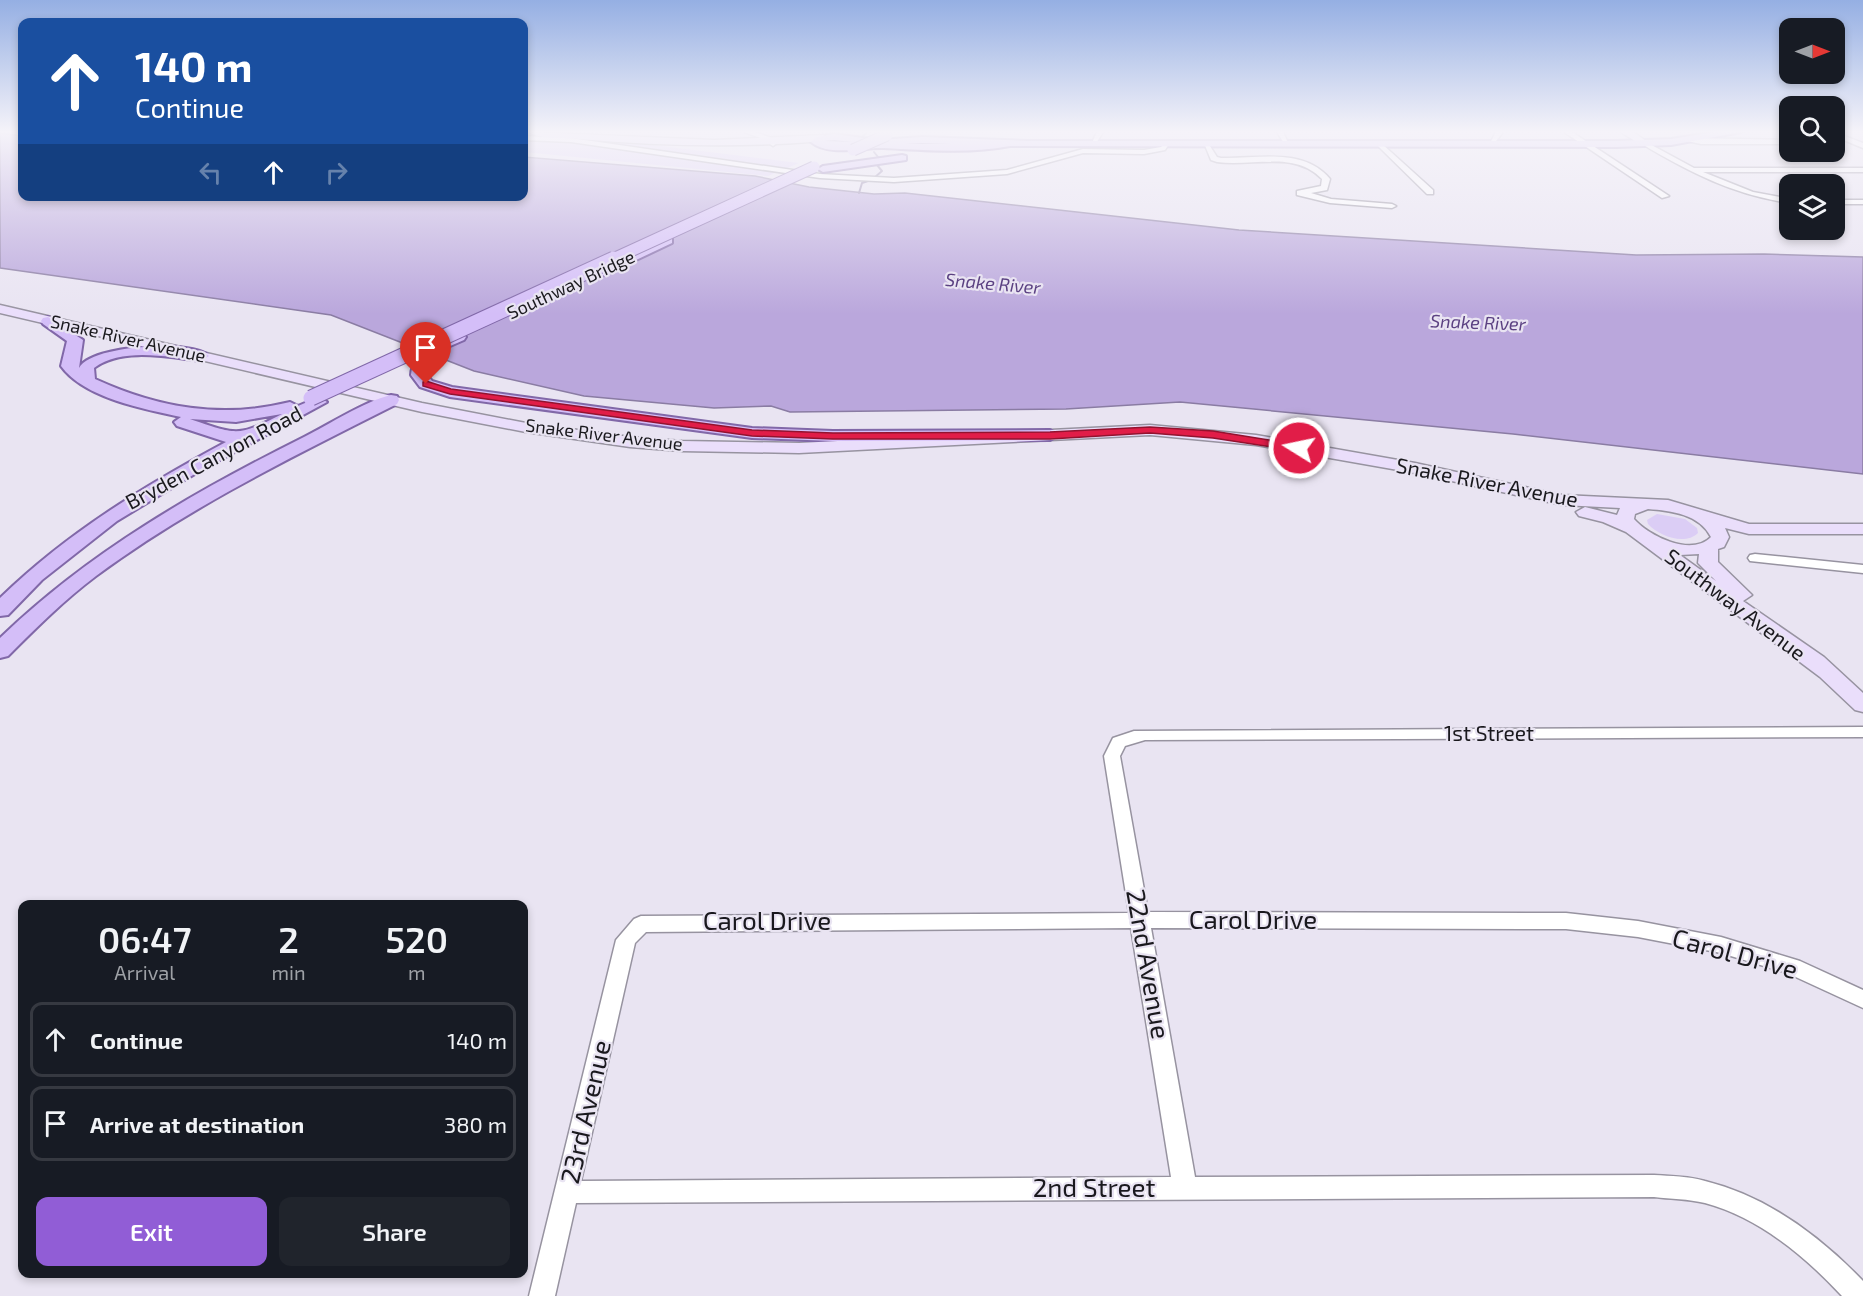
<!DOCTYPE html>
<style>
:root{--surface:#171b24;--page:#20242c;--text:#f1f3f6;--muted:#9ea1a6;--line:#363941;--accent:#915dd6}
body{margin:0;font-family:"Exo 2",sans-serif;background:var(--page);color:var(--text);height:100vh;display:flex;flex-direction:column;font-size:22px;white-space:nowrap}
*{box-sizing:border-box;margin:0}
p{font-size:20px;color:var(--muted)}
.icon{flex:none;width:33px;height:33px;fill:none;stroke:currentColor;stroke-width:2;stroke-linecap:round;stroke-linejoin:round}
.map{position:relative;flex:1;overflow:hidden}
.details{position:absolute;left:18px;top:900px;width:510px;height:378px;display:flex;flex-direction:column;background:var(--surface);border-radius:12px;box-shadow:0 3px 9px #0003}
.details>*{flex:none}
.hud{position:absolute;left:18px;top:18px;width:510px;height:183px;border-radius:12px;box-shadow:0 3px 9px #0003;background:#1a4fa0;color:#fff;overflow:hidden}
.needle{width:39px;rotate:90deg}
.buttons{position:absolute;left:1779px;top:18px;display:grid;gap:12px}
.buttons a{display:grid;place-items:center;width:66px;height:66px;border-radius:12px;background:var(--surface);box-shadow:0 3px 9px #0003;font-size:30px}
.pin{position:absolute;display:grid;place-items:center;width:51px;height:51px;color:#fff;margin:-62px -26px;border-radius:50% 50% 50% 0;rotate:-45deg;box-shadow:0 0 6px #0007}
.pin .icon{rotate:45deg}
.me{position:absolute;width:66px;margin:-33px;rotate:280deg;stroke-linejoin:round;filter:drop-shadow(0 0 4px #0008)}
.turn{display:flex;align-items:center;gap:21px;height:126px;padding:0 18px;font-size:27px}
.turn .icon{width:78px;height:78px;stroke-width:2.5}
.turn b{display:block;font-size:42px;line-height:51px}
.lanes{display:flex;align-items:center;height:57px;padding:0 18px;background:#0003;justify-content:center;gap:30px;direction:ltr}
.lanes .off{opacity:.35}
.eta{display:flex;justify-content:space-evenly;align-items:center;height:102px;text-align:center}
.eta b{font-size:36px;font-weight:600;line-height:42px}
.cta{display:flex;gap:12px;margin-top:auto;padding:12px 18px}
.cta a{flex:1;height:69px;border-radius:12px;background:var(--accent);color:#fff;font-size:24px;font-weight:600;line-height:69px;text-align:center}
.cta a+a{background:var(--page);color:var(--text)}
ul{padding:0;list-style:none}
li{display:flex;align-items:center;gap:18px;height:75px;margin:0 12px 9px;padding:0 6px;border:3px solid var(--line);border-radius:12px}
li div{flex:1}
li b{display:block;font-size:22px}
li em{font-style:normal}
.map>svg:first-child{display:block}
.green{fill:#dbcdf5}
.water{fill:#baa7dc;stroke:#8a7ca3;stroke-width:1.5}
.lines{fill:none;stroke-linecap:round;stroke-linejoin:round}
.stream{stroke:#8a7ca3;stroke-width:2}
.street-casing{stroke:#9793a0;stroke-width:3}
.secondary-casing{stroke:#9793a0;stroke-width:3}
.primary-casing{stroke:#8168a8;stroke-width:4}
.street{fill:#fff;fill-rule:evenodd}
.secondary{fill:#eadefb;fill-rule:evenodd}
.primary{fill:#d4bef8;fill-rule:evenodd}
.primary-bridge-far1-casing{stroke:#8168a8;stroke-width:13;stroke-linecap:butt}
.primary-bridge-casing{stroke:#8168a8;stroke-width:17;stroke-linecap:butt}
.primary-bridge-far1{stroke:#d4bef8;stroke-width:11}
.primary-bridge{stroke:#d4bef8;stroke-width:15}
.route{fill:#e11d48;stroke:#92132f;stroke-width:1.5}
.labels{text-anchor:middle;stroke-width:4.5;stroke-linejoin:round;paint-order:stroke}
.far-water-label{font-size:18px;font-style:italic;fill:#5b4182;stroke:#e9e4f2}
.far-street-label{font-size:18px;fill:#1a191e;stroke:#e9e4f2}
.street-label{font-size:21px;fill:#1a191e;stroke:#e9e4f2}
.near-street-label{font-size:26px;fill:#1a191e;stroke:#e9e4f2}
</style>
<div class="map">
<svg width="1863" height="1296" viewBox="0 0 1863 1296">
<rect width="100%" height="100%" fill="#e9e4f2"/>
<path class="green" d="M 524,134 L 661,146 L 799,163 L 768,176 L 524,152 Z
M 1657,514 L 1685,519 L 1697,528 L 1698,533 C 1685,546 1659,536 1648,524 L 1647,520 Z"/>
<path class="water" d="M 0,133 L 22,136 L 22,196 L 524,196 L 524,157 L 755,176 L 809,187 L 874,194 L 905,193 L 1239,230 L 1636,255 L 1764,254 L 1863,257 L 1863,474 L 1513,434 L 1180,402 L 1066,409 L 790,412 L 771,406 L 714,408 L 584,396 L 474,371 L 331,315 L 0,268 Z"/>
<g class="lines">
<path class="stream" d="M 860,139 L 867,132
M 874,152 L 878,157
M 874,178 L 882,171 L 877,165
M 859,193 L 862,183 L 871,180"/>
<g class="street-casing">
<path id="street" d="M 744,132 L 755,132 L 780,141 L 773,146 L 770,144 L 772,142 Z
M 1097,132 L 1103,132 L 1095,145 L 1091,145 Z
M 1277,132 L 1283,132 L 1289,145 L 1285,145 Z
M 1496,132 L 1503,132 L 1493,145 L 1489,145 Z
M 1564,132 L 1572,132 L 1669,196 L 1662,198 Z
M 1834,132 L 1863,143 L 1863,148 L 1834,136 Z
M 524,136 L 571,138 L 820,174 L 894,178 L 1007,170 L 1083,149 L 1144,150 L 1161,147 L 1166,142 L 1169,144 L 1165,150 L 1144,154 L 1083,153 L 1007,174 L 894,182 L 820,178 L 571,142 L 524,140 Z
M 1689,138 L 1790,140 L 1790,144 L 1701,144 L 1687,141 Z
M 1642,142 L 1646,142 L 1694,168 L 1863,168 L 1863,172 L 1703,172 L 1753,192 L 1790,199 L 1790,203 C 1734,195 1689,172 1642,144 Z
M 1204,143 L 1208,143 L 1217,157 L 1221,158 C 1258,159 1303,147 1330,179 L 1327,190 L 1311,193 L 1331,199 L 1392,204 L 1396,206 L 1392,208 L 1330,203 L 1297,195 L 1297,191 L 1321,186 L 1322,179 C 1294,150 1253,167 1217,162 L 1211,160 Z
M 1377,143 L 1381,143 L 1433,190 L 1433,194 L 1427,194 L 1377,145 Z
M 1834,200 L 1863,200 L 1863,204 L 1834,204 Z
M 1755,554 L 1863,565 L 1863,573 L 1750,561 L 1748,558 L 1750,555 Z
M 1863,727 L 1863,737 L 1145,740 L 1125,746 L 1120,756 L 1148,912 L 1566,913 L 1638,921 L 1721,937 L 1800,961 L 1863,990 L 1863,1008 L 1787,973 L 1721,953 L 1638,937 L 1566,929 L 1151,928 L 1195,1177 L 1654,1175 C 1671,1176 1688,1176 1705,1181 C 1766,1196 1820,1236 1863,1281 L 1863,1296 L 1842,1296 C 1806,1257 1758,1217 1705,1203 C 1688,1199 1671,1199 1654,1197 L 576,1203 L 555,1296 L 529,1296 L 616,940 L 634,919 L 641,916 L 1129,913 L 1104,756 L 1113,738 L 1134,731 ZM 1131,928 L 1171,1177 L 581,1181 L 635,943 L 646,932 Z"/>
</g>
<g class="secondary-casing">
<path id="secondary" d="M 529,132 L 714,140 L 823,135 L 828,138 L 823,141 C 741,148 661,146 579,139 C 565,138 541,140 529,132 Z
M 1621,132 L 1633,132 L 1649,143 L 1641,145 Z
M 0,305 L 422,403 L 526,423 L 630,437 L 682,441 L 799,443 L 1150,425 L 1256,435 L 1415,463 L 1562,495 L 1668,500 L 1749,524 L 1863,524 L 1863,534 L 1749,534 L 1725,528 L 1729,537 L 1724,547 L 1718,549 L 1718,562 L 1752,595 L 1743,601 L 1824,657 L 1863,693 L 1863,712 L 1855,710 L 1820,677 L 1626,532 L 1603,522 L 1579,516 L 1576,512 L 1585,507 L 1617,515 L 1620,508 L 1562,505 L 1415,473 L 1256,445 L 1150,435 L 799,453 L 682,451 L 630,447 L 526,432 L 422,412 L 0,313 ZM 1648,509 C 1672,511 1699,514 1711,537 C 1691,557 1649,536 1634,519 L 1635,514 ZM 1699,554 L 1698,563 L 1716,581 L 1680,555 Z"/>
</g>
<g class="primary-casing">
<path id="primary" d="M 1715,132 L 1741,132 L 1671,145 L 1616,147 L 1010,146 C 968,154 925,150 884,148 C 862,147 829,157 811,142 L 816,137 L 834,134 L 878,140 L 922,137 L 1028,141 L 1616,141 L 1671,139 ZM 834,140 L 852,142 L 824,141 ZM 922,143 L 951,144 L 905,144 Z
M 902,155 L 906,156 L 906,160 L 823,172 L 818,169 L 823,166 Z
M 668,236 L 672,237 L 672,243 L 598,278 L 588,278 L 586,275 Z
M 48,317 L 83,340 L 79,368 C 91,344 194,340 209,356 L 201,361 C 168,357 122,347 94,368 L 95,379 C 159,408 221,419 290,402 L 298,406 L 319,397 L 327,402 L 198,472 L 117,521 L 42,580 L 8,615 L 0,616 L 0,598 C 67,533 144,486 226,442 L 177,426 L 174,422 L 181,417 C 144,409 84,398 61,366 L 67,341 L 43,324 L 41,321 L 43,318 ZM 282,414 C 237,437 238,435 190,419 L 236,422 Z
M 459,333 L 464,334 L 466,337 L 464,340 L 441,350 L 428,364 L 427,375 L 432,381 L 452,387 L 752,428 L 833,431 L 1050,430 L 1059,435 L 1050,440 L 833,441 L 752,438 L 450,397 L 420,387 L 411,375 C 413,351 437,338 459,333 Z
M 391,395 L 397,396 L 399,400 L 397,404 C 294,456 189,507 96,576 C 64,600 36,628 8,656 L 0,658 L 0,638 C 89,552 194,492 304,437 C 330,424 363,402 391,395 Z"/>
</g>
<use href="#street" class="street"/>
<use href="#secondary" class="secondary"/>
<use href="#primary" class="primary"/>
<g class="primary-bridge-far1-casing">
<path id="primary-bridge-far1" d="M 853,150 L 887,135
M 611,260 L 814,167"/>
</g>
<g class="primary-bridge-casing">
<path id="primary-bridge" d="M 311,398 L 614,259"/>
</g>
<use href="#primary-bridge-far1" class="primary-bridge-far1"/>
<use href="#primary-bridge" class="primary-bridge"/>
</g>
<linearGradient id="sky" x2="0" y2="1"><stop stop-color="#95afe3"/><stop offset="0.42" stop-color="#f5f3f9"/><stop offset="1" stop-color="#f5f3f9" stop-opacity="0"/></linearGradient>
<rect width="1863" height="314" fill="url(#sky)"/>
<path class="route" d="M 426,381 L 451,389 L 752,430 L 833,433 L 1050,432 L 1150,427 L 1213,431 L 1299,445 L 1304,448 L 1299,451 L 1213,438 L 1150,433 L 1050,439 L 833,439 L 752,436 L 450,394 L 423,386 L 423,382 Z"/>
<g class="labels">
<g class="far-water-label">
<text transform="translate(993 284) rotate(5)" y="6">Snake River</text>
<text transform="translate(1478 323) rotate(2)" y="6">Snake River</text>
</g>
<g class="far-street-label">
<text transform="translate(571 285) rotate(-25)" y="6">Southway Bridge</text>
<text transform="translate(128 339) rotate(13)" y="6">Snake River Avenue</text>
<text transform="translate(604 435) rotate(7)" y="6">Snake River Avenue</text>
</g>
<g class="street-label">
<text transform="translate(214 458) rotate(-28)" y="7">Bryden Canyon Road</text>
<text transform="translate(1487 483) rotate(11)" y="7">Snake River Avenue</text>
<text transform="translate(1735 605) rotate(37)" y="7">Southway Avenue</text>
<text x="1489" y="741">1st Street</text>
</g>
<g class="near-street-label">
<text x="1253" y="929">Carol Drive</text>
<text x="767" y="930">Carol Drive</text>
<text transform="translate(1735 954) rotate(15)" y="9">Carol Drive</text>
<text transform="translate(1148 964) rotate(80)" y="9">22nd Avenue</text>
<text transform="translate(586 1112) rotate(-77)" y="9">23rd Avenue</text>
<text x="1094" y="1197">2nd Street</text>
</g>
</g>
</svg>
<div class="buttons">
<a><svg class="needle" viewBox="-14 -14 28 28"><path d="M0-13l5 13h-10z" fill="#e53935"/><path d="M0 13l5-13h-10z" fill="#9ea1a6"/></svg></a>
<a><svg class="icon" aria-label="search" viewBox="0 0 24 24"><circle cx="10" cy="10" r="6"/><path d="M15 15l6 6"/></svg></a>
<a><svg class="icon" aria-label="layers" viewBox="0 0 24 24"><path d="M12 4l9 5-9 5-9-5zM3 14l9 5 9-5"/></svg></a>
</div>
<div class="pin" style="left:426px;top:384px;background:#d93025"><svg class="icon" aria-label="arrive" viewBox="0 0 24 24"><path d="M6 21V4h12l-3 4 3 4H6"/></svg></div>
<svg class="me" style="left:1299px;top:448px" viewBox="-20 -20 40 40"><circle r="17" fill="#e11d48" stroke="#fff" stroke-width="3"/><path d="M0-11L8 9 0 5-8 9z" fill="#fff"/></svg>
<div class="hud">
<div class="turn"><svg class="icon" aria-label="ahead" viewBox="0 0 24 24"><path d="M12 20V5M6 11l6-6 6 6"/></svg><div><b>140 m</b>Continue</div></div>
<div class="lanes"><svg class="icon off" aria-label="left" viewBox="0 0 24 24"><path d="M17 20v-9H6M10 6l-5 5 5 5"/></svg><svg class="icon" aria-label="ahead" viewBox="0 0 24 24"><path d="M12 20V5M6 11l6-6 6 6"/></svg><svg class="icon off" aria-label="right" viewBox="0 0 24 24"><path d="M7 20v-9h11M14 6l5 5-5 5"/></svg></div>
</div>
<section class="details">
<div class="eta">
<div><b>06:47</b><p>Arrival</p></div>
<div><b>2</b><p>min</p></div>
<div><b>520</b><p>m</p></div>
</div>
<ul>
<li><svg class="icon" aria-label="ahead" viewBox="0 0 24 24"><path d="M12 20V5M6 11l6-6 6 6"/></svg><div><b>Continue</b></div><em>140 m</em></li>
<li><svg class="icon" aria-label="arrive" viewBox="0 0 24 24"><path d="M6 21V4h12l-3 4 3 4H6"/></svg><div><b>Arrive at destination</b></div><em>380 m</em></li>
</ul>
<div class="cta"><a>Exit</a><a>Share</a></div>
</section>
</div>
